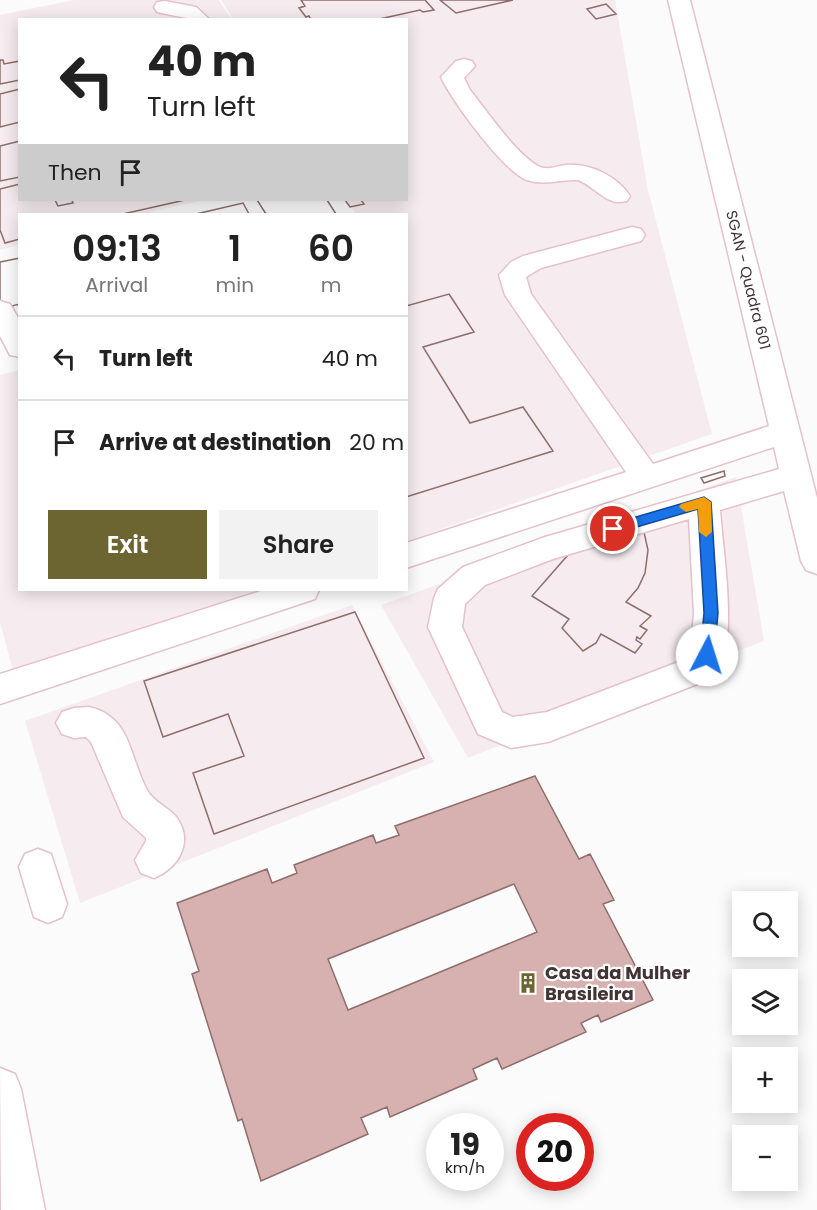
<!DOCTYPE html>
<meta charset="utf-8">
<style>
:root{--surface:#fff;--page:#f2f2f2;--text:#222;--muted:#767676;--line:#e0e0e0;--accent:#6c6532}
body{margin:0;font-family:Poppins,sans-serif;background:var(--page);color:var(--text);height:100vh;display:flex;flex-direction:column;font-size:22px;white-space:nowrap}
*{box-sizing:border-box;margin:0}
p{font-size:20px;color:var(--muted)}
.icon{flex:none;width:33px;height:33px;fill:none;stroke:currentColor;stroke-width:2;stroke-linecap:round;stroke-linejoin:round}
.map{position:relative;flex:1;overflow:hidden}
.sheet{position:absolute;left:18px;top:213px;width:390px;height:378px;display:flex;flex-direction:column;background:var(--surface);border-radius:0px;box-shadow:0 3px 15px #0003}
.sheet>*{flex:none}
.guide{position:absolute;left:18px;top:18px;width:390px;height:183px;border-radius:0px;box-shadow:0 3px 15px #0003;background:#fff;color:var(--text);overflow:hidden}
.controls{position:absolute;left:732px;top:891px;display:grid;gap:12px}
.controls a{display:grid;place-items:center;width:66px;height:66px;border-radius:0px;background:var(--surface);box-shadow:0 3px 15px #0003;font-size:30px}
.speed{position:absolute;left:426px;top:1113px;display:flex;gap:12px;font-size:30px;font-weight:700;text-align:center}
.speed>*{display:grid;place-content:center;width:78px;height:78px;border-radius:50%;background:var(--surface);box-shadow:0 3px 15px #0003;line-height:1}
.speed small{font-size:15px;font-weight:400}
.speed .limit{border:9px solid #d22;background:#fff;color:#111}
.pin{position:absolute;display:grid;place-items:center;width:51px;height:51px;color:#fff;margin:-26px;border:3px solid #fff;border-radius:50%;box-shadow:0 2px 6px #0007}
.me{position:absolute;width:66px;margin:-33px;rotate:5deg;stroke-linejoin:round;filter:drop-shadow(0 0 4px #0008)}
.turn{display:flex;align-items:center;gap:21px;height:126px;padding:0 30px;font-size:27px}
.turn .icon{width:78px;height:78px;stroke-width:2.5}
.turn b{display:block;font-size:42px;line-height:51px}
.then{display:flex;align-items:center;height:57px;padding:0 30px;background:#0003;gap:12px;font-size:22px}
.eta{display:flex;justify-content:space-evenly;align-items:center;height:102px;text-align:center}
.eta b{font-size:36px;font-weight:600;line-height:42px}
.cta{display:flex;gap:12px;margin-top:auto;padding:12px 30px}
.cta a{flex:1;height:69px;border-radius:0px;background:var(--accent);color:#fff;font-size:24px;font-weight:600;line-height:69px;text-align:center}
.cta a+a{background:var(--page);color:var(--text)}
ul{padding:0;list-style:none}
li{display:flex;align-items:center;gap:18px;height:84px;padding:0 30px;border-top:2px solid var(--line)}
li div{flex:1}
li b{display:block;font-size:22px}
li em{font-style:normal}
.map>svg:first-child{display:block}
.built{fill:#f6ecef}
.building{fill:#d6b1af;stroke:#8f6d6c;stroke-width:1.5;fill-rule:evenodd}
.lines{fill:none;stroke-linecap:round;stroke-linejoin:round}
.minor-casing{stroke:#e5c1ca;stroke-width:3}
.minor{fill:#fff;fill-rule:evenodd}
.route{fill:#1a73e8;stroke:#114b97;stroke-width:1.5}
.slow{fill:#f59e0b}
.labels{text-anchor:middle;stroke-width:4.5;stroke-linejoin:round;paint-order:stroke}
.street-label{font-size:15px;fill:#413336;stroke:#fff}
.near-poi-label{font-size:18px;font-weight:bold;fill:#413336;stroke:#fff;text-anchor:start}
</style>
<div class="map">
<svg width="817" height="1210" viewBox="0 0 817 1210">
<rect width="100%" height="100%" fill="#fbfbfb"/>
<path class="built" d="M 74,0 L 219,0 L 231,19 L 20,20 L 20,200 L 204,200 L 143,214 L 20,214 L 19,245 L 0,250 L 0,15 Z
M 221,0 L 615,0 L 648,190 L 712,434 L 407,541 L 406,214 L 356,214 L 346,200 L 406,200 L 406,20 L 233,19 Z
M 19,370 L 20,590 L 269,590 L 15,679 L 0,622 L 0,375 Z
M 736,477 L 764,641 L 468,758 L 381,605 Z
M 352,605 L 434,762 L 80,903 L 25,721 Z"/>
<path class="building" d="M 301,0 L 425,0 L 434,10 L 423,12 L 420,10 L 375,20 L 311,20 L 309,16 L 306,17 L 299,8 L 305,6 Z
M 301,0 L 425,0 L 434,10 L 423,12 L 420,10 L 375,20 L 311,20 L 309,16 L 306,17 L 299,8 L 305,6 Z
M 440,0 L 513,0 L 456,13 Z
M 440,0 L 513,0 L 456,13 Z
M 606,4 L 616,14 L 596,19 L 587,9 Z
M 606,4 L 616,14 L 596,19 L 587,9 Z
M 0,60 L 3,60 L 4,64 L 20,61 L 20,80 L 0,84 Z
M 0,60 L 3,60 L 4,64 L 20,61 L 20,80 L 0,84 Z
M 20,89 L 20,122 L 0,127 L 0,94 Z
M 20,89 L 20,122 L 0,127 L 0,94 Z
M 20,141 L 20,177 L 0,181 L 0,146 Z
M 20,141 L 20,177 L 0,181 L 0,146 Z
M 20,184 L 20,200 L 55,200 L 58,206 L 73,203 L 72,200 L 185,200 L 123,214 L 20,214 L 20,239 L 5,243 L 0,230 L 0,189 Z
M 20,184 L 20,200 L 55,200 L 58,206 L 73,203 L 72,200 L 185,200 L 123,214 L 20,214 L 20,239 L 5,243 L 0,230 L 0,189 Z
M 257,200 L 327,200 L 336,214 L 266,214 Z
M 257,200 L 327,200 L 336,214 L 266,214 Z
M 345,200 L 361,200 L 364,204 L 350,207 Z
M 345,200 L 361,200 L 364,204 L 350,207 Z
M 243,203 L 249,214 L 196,214 Z
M 243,203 L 249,214 L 196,214 Z
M 20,258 L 20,304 L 0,309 L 0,262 Z
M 20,258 L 20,304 L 0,309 L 0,262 Z
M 449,294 L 474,332 L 423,347 L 470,423 L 523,407 L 553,451 L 406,497 L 406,306 Z
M 449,294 L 474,332 L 423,347 L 470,423 L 523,407 L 553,451 L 406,497 L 406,306 Z
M 724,471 L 725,476 L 704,483 L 701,478 Z
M 724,471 L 725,476 L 704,483 L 701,478 Z
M 643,528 L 648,550 L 645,573 L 638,588 L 626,602 L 651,616 L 640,626 L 647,630 L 640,639 L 637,637 L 636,640 L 642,644 L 635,653 L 601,634 L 596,643 L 583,651 L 562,628 L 569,619 L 532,596 L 575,547 Z
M 643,528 L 648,550 L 645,573 L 638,588 L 626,602 L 651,616 L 640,626 L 647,630 L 640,639 L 637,637 L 636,640 L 642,644 L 635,653 L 601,634 L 596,643 L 583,651 L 562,628 L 569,619 L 532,596 L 575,547 Z
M 355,612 L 424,758 L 214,834 L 193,773 L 244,756 L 228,714 L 163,737 L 144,681 Z
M 355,612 L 424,758 L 214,834 L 193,773 L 244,756 L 228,714 L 163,737 L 144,681 Z
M 535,776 L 579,859 L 590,854 L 614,900 L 603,904 L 653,1000 L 601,1022 L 598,1015 L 581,1023 L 586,1032 L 502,1069 L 497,1058 L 473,1069 L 477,1079 L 390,1117 L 387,1107 L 361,1118 L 368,1134 L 261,1181 L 242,1119 L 238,1121 L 192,974 L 199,971 L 177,903 L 267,869 L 272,883 L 297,873 L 294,865 L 373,835 L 376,843 L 399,835 L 395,826 ZM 514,884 L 537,932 L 348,1010 L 328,959 Z"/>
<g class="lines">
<g class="minor-casing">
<path id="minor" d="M 668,0 L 690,0 L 817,498 L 817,574 L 806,570 L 801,561 L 784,491 L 720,510 C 723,549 734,619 724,655 C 721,667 709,675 700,683 L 548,742 L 511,748 L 478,734 L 428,627 L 434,598 L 438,589 L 463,567 L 545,537 L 779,469 L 774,447 L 406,568 L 406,543 L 626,472 L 505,295 L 499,275 L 511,262 L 523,256 L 632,227 L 641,229 L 645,235 L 641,241 L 541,268 L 526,277 L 531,294 L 653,464 L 769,426 ZM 689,519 L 694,613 L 691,649 L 676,663 L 547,712 L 513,717 L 502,712 L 462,627 L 465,604 L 485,585 L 553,559 Z
M 165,1 L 196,7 L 210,20 C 192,20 176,16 157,12 L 154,7 L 157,2 Z
M 464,59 L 472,61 L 475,66 L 464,78 L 470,90 C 487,111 516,154 538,166 C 547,171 557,166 566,165 C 590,163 617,176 630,196 L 627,201 C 607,207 596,187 578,180 C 560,179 545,186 527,180 C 504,172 452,101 441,77 L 456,61 Z
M 0,301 L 10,304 L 20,321 L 20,357 L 10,355 L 0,336 Z
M 264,590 L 319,590 L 315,599 L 0,704 L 0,674 Z
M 89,707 C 132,717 129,757 147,790 C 154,803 169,807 177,818 C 194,843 178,868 154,878 L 141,873 L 135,860 L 146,841 L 146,838 L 123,817 L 91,742 L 86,737 L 74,738 L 62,734 L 56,723 L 62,712 L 74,708 Z
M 38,849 L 51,854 L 67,904 L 62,917 L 48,923 L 34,917 L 19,867 L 25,854 Z
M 0,1068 L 15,1074 L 21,1089 L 45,1210 L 1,1210 Z"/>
</g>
<use href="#minor" class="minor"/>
</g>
<path class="route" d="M 704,497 L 711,502 L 718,613 L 714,655 L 712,659 L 702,659 L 700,655 L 704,613 L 698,509 L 613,534 L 607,529 L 609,525 Z"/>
<path class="slow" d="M 704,497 L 711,502 L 712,532 L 706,537 L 699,532 L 698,509 L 686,512 L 679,507 L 681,504 Z"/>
<defs>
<g id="building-bare" transform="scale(1.62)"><path d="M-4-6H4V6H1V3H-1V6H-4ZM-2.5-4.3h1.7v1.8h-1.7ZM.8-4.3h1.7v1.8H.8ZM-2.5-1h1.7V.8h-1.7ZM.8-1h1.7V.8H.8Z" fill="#6c6532" stroke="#fff" stroke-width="2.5" paint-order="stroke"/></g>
</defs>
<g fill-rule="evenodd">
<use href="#building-bare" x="528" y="983"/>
</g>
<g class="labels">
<g class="street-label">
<text transform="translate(748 280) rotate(76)" y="5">SGAN - Quadra 601</text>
</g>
<g class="near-poi-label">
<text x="545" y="979">Casa da Mulher<tspan x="545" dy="21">Brasileira</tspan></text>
</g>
</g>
</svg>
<div class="controls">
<a><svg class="icon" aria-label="search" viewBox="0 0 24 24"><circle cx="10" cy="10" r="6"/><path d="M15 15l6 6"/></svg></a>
<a><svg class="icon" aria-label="layers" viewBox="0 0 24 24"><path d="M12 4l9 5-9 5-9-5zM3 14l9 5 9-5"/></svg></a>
<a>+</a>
<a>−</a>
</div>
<div class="speed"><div>19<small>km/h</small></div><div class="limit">20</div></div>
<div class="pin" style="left:613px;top:529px;background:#d93025"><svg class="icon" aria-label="arrive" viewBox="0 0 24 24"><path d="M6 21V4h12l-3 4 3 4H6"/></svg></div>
<svg class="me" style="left:707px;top:655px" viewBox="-20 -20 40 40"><circle r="19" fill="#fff"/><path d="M0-13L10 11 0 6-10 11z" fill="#1a73e8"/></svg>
<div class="guide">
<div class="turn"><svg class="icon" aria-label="left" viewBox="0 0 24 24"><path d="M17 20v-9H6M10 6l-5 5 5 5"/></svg><div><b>40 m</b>Turn left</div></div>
<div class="then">Then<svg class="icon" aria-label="arrive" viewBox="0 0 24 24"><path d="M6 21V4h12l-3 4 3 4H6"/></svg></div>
</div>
<section class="sheet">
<div class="eta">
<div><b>09:13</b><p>Arrival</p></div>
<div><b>1</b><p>min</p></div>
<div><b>60</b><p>m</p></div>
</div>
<ul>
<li><svg class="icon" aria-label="left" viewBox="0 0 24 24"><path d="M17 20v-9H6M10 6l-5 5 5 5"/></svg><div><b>Turn left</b></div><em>40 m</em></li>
<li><svg class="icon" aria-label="arrive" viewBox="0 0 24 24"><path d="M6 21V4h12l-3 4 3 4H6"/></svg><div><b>Arrive at destination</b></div><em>20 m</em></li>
</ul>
<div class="cta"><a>Exit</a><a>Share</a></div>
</section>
</div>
